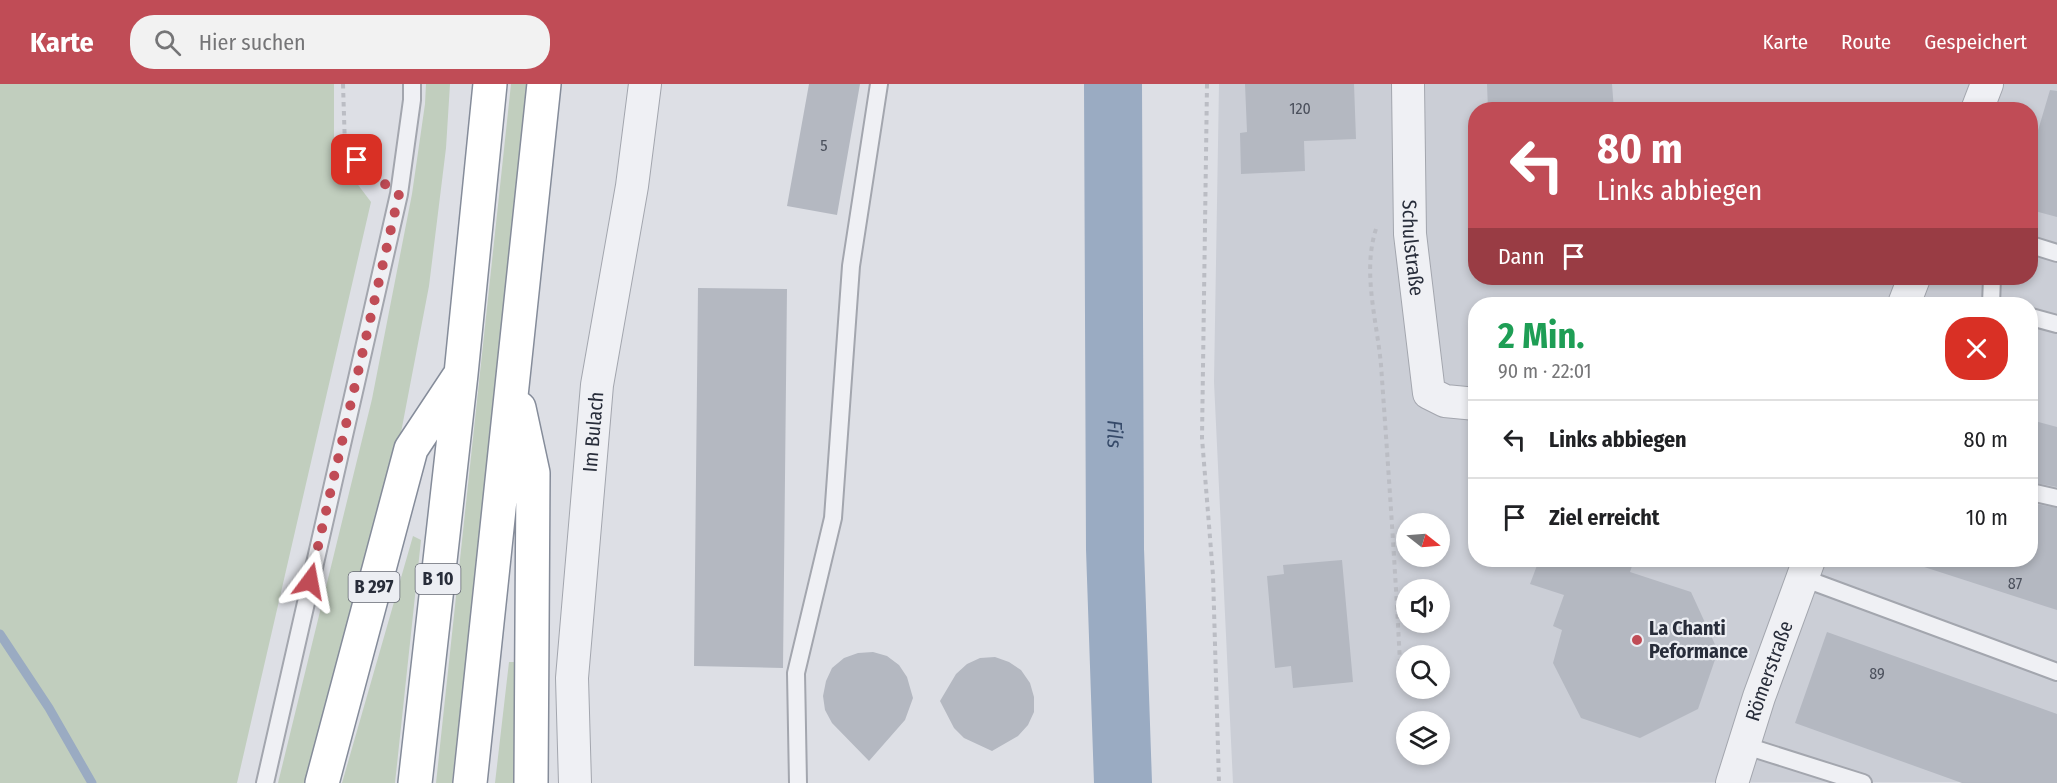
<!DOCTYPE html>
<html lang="de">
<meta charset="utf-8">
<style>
:root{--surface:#fff;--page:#f2f2f2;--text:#202124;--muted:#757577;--line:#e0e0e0;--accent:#c04c56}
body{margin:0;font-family:"Fira Sans Condensed",sans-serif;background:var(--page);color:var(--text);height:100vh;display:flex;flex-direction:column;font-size:22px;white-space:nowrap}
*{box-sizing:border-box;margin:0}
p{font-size:20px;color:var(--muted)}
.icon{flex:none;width:33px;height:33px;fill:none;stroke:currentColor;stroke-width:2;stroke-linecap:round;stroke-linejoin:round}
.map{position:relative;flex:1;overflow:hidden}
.side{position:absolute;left:1468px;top:213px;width:570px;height:270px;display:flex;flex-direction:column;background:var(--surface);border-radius:24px;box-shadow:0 3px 9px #0003}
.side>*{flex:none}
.guide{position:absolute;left:1468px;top:18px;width:570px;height:183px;border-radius:24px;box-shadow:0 3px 9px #0003;background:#c04c56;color:#fff;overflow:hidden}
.needle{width:39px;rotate:107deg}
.buttons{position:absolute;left:1396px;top:429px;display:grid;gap:12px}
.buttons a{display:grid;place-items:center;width:54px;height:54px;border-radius:50%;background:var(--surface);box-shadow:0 3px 9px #0003;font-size:30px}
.pin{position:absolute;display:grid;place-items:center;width:51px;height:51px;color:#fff;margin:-26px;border-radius:12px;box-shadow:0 3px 9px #0006}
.me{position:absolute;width:66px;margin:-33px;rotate:13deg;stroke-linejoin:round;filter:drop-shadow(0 0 4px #0008)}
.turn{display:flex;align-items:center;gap:21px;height:126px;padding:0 30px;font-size:27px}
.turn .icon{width:78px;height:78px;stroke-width:2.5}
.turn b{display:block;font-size:42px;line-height:51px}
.then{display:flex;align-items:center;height:57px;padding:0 30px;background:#0003;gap:12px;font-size:22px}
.round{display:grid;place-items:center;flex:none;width:63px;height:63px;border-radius:24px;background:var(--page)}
.head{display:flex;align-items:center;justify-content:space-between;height:102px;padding:0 30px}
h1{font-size:36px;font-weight:700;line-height:45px;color:#1e9e55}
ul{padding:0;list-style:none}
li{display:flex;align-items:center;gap:18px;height:78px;padding:0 30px;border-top:2px solid var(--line)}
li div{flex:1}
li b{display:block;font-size:22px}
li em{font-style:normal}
header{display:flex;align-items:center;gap:36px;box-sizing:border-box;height:84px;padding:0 30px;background:var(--accent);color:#fff}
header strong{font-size:28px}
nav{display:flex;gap:33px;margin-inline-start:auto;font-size:21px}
.search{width:420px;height:54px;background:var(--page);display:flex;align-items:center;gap:15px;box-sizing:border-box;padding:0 21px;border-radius:24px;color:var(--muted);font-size:22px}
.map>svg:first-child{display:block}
.built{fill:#cbced6;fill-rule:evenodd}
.green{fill:#c1cebe}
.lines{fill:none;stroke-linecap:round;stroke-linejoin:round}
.stream{stroke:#9aabc2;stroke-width:9}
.river{stroke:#9aabc2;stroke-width:58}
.building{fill:#b4b8c1}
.lane-casing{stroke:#a3a6ae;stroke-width:20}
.street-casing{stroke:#a3a6ae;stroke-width:34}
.highway-casing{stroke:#858c9a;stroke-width:36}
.path{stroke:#bbbdc4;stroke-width:4;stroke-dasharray:4.5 4.5;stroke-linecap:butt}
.lane{stroke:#eff0f4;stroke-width:16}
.street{stroke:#eff0f4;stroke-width:32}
.highway{stroke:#fff;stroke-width:33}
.route{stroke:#c04c56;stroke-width:10;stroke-dasharray:0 18}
.poi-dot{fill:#c04c56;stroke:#eceef3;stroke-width:2}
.labels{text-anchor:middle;stroke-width:4.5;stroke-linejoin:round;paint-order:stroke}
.number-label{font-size:16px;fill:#4b505c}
.shield{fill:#eceef3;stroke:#636772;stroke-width:1.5}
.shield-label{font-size:18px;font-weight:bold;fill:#282d3a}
.street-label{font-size:20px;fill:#282d3a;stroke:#eceef3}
.poi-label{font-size:20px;font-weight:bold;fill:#282d3a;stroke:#eceef3;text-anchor:start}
.water-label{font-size:21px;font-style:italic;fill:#364a69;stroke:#eceef3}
</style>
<header>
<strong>Karte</strong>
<div class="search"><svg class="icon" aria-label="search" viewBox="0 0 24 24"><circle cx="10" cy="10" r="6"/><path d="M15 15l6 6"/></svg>Hier suchen</div>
<nav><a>Karte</a><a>Route</a><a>Gespeichert</a></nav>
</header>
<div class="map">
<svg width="2057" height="699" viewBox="0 0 2057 699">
<rect width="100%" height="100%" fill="#dddfe5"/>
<path class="built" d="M 1219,0 L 2057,0 L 2057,698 L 1233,699 L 1214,298 ZM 1476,26 L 2031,26 L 2031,194 L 1476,194 ZM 1476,220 L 2031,220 L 2031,476 L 1476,476 ZM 1407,440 L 1440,440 L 1440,472 L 1407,472 ZM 1407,506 L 1440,506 L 1440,538 L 1407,538 ZM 1407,572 L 1440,572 L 1440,604 L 1407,604 ZM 1407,638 L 1440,638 L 1440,670 L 1407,670 Z"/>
<path class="green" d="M 0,0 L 334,0 L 334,69 L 371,118 L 237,699 L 0,699 Z
M 426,0 L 450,0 L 446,64 L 429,202 L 399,359 L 309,699 L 278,699 L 372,315 L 412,110 L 425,20 Z
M 511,0 L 527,0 L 495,320 L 452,699 L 436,699 Z
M 413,452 L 421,456 L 395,699 L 342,699 Z
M 509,578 L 516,578 L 518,699 L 495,699 Z"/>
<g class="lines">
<path class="stream" d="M 0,550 L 49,624 L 92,699"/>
<path class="river" id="s1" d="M 1113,0 L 1115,465 L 1123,699"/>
</g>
<path class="building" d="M 809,0 L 860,0 L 837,131 L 787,122 Z
M 1245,0 L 1354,0 L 1356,55 L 1304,57 L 1305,87 L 1241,90 L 1240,49 L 1247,48 Z
M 1487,0 L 1612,0 L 1614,26 L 1488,26 Z
M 2050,6 L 2057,7 L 2057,133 L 2031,126 L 2031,70 Z
M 698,204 L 787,205 L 783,584 L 694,582 Z
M 2031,336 L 2057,343 L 2057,403 L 2031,398 Z
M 2031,419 L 2057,424 L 2057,526 L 1918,481 L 1919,476 L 2031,476 Z
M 1342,476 L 1353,598 L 1293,604 L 1291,582 L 1275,584 L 1267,492 L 1284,490 L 1283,481 Z
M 1539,476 L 1634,476 L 1630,488 L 1691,508 L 1718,567 L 1698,625 L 1640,654 L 1581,634 L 1553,579 L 1562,546 L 1553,542 L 1564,511 L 1530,500 Z
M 1827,548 L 2057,630 L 2057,699 L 1962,699 L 1795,639 Z
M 873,568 L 887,572 L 899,581 L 907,593 L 913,614 L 905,636 L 869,677 L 832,639 L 825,626 L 823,612 L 826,597 L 832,584 L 844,574 L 858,569 Z
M 995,573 L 1009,578 L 1021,586 L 1030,599 L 1034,613 L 1034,628 L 1028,641 L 1018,652 L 992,667 L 964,654 L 954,644 L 940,617 L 956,590 L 967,580 L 980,574 Z"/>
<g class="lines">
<g class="lane-casing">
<path id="lane" d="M 2031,161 L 2057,169
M 1991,220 L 1992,194
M 2031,233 L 2057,240
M 2031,408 L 2057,414
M 1803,494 L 2057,588
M 1743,661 L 1863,699
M 265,699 L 399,110 L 412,16 L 412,0
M 798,699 L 796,589 L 833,434 L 851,182 L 879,0"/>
</g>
<g class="street-casing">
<g id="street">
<path id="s2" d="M 1408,0 L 1410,150 L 1429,309 L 1445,317 L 1476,320"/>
<path d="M 1977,26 L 1987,0"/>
<path d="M 1904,220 L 1914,194"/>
<path id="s3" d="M 575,699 L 572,594 L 597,301 L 632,102 L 645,0"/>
<path id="s4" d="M 1732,699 L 1759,613 L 1809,476"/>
</g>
</g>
<g class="highway-casing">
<path id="highway" d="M 519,324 L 533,389 L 531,699
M 322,699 L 411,365 L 458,294
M 415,699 L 461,290 L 490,0
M 470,699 L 544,0"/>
</g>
<path class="path" d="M 343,0 L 345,63 L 376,94
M 1207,0 L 1202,354 L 1213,491 L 1219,699
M 1376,145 C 1362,188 1377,237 1381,281 C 1388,380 1395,479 1400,579"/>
<use href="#lane" class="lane"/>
<use href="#street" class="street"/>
<use href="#highway" class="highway"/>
</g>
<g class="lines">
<path class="route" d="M 310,497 L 399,110 L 369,89 L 357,76"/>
</g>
<circle class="poi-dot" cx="1637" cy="556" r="6"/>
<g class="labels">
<g class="number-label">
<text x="1300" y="30">120</text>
<text x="824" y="67">5</text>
<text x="2015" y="505">87</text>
<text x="1877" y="595">89</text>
</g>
<g class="shield">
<rect x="415.5" y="480" width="45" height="30" rx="4.5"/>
<rect x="348.5" y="488" width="51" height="30" rx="4.5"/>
</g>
<g class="shield-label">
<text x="438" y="501">B 10</text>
<text x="374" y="509">B 297</text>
</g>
<g class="street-label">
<text dy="7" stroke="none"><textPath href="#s2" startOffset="164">Schulstraße</textPath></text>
<text dy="7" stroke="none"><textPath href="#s3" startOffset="352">Im Bulach</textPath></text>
<text dy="7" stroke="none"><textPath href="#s4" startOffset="118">Römerstraße</textPath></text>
</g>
<g class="poi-label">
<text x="1649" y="551">La Chanti<tspan x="1649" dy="23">Peformance</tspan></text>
</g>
<g class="water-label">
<text dy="7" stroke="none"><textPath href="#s1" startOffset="350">Fils</textPath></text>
</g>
</g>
</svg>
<div class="buttons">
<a><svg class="needle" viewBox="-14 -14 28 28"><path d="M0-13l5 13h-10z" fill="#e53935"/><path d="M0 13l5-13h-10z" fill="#757577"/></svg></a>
<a><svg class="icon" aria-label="sound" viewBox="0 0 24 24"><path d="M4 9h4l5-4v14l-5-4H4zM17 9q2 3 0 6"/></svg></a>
<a><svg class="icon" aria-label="search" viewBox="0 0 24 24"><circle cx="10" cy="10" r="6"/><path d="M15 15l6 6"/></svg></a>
<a><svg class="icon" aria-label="layers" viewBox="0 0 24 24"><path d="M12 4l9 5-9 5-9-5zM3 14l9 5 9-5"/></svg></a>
</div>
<div class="pin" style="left:357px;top:76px;background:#d93025"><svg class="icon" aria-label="arrive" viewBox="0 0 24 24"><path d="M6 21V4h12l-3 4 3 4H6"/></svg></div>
<svg class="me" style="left:310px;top:497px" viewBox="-20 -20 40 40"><path d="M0-17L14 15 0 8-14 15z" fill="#c04c56" stroke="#fff" stroke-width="4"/></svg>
<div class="guide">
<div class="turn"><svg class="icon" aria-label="left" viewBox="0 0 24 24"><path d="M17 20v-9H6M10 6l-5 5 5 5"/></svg><div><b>80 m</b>Links abbiegen</div></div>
<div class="then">Dann<svg class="icon" aria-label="arrive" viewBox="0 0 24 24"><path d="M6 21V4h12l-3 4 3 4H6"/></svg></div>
</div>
<section class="side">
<div class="head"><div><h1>2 Min.</h1><p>90 m · 22:01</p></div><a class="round" style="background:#d93025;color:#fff"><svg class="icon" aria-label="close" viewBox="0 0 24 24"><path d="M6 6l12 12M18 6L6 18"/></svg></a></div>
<ul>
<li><svg class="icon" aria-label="left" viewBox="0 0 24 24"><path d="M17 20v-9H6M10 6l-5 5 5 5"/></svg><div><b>Links abbiegen</b></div><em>80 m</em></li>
<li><svg class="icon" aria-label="arrive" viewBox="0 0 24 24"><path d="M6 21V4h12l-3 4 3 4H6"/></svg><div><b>Ziel erreicht</b></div><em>10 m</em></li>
</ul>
</section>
</div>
